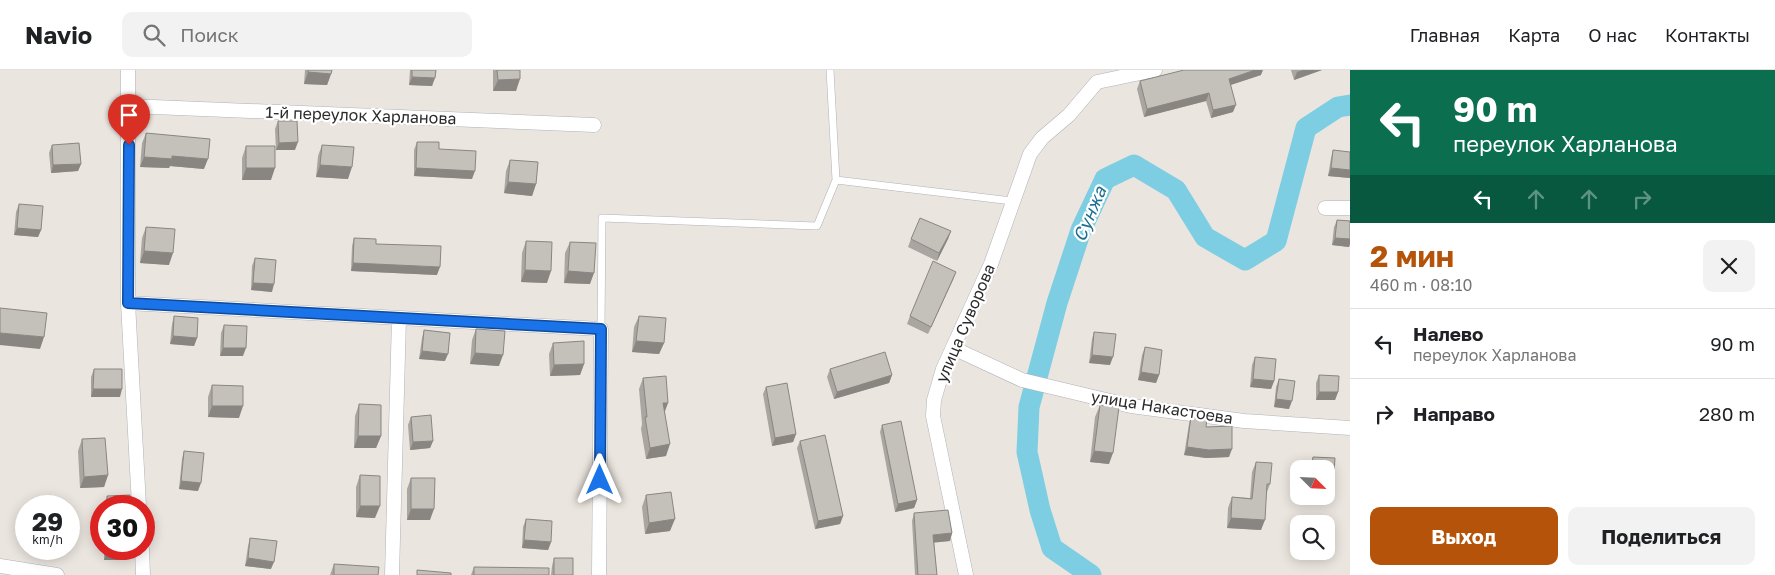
<!DOCTYPE html>
<html lang="ru">
<meta charset="utf-8">
<style>
:root{--surface:#fff;--page:#f2f2f2;--text:#202124;--muted:#757577;--line:#e0e0e0;--accent:#b45309}
body{margin:0;font-family:"Golos Text",sans-serif;background:var(--page);color:var(--text);height:100vh;display:flex;flex-direction:column;font-size:19px;white-space:nowrap}
*{box-sizing:border-box;margin:0}
p{font-size:16px;color:var(--muted)}
.icon{flex:none;width:28px;height:28px;fill:none;stroke:currentColor;stroke-width:2;stroke-linecap:round;stroke-linejoin:round}
.map{position:relative;flex:1;overflow:hidden}
.panel{display:flex;flex-direction:column;background:var(--surface);width:425px}
.panel>*{flex:none}
.guide{background:#0b6e4f;color:#fff;overflow:hidden}
.needle{width:32px;rotate:114deg}
.buttons{position:absolute;left:1290px;top:390px;display:grid;gap:10px}
.buttons a{display:grid;place-items:center;width:45px;height:45px;border-radius:10px;background:var(--surface);box-shadow:0 2px 12px #0003;font-size:25px}
.speed{position:absolute;left:15px;top:425px;display:flex;gap:10px;font-size:25px;font-weight:700;text-align:center}
.speed>*{display:grid;place-content:center;width:65px;height:65px;border-radius:50%;background:var(--surface);box-shadow:0 2px 12px #0003;line-height:1}
.speed small{font-size:12px;font-weight:400}
.speed .limit{border:8px solid #d22;background:#fff;color:#111}
.pin{position:absolute;display:grid;place-items:center;width:42px;height:42px;color:#fff;margin:-51px -21px;border-radius:50% 50% 50% 0;rotate:-45deg;box-shadow:0 0 5px #0007}
.pin .icon{rotate:45deg}
.me{position:absolute;width:55px;margin:-28px;rotate:0deg;stroke-linejoin:round;filter:drop-shadow(0 0 4px #0008)}
.turn{display:flex;align-items:center;gap:18px;height:105px;padding:0 20px;font-size:22px}
.turn .icon{width:65px;height:65px;stroke-width:2.5}
.turn b{display:block;font-size:35px;line-height:42px}
.lanes{display:flex;align-items:center;height:48px;padding:0 20px;background:#0003;justify-content:center;gap:25px;direction:ltr}
.lanes .off{opacity:.35}
.round{display:grid;place-items:center;flex:none;width:52px;height:52px;border-radius:10px;background:var(--page)}
.summary{display:flex;align-items:center;justify-content:space-between;height:85px;padding:0 20px}
h1{font-size:30px;font-weight:700;line-height:38px;color:var(--accent)}
.action{display:flex;gap:10px;margin-top:auto;padding:10px 20px}
.action a{flex:1;height:58px;border-radius:10px;background:var(--accent);color:#fff;font-size:20px;font-weight:700;line-height:58px;text-align:center}
.action a+a{background:var(--page);color:var(--text)}
ul{padding:0;list-style:none}
li{display:flex;align-items:center;gap:15px;height:70px;padding:0 20px;border-top:1px solid var(--line)}
li div{flex:1}
li b{display:block;font-size:19px}
li em{font-style:normal}
header{display:flex;align-items:center;gap:30px;box-sizing:border-box;height:70px;padding:0 25px;background:var(--surface);border-bottom:1px solid var(--line)}
header strong{font-size:24px}
nav{display:flex;gap:28px;margin-inline-start:auto;font-size:18px}
.search{width:350px;height:45px;background:var(--page);display:flex;align-items:center;gap:12px;box-sizing:border-box;padding:0 18px;border-radius:10px;color:var(--muted);font-size:19px}
main{display:flex;flex:1;min-height:0}
.map>svg:first-child{display:block}
.lines{fill:none;stroke-linecap:round;stroke-linejoin:round}
.river{stroke:#7dcee2;stroke-width:21}
.lane-casing{stroke:#afb2ba;stroke-width:8}
.street-casing{stroke:#afb2ba;stroke-width:15}
.lane{stroke:#fff;stroke-width:7}
.street{stroke:#fff;stroke-width:14}
.wall{fill:#a9a5a0}
.shaded-wall{fill:#898682}
.building{fill:#c4c0ba;stroke:#898682}
.route-casing{stroke:#114b97;stroke-width:12}
.route{stroke:#1a73e8;stroke-width:9}
.labels{text-anchor:middle;stroke-width:4.5;stroke-linejoin:round;paint-order:stroke}
.street-label{font-size:16px;fill:#2b2b2b;stroke:#fff}
.water-label{font-size:18px;font-style:italic;fill:#1c6f8f;stroke:#fff}
</style>
<header>
<strong>Navio</strong>
<div class="search"><svg class="icon" aria-label="search" viewBox="0 0 24 24"><circle cx="10" cy="10" r="6"/><path d="M15 15l6 6"/></svg>Поиск</div>
<nav><a>Главная</a><a>Карта</a><a>О нас</a><a>Контакты</a></nav>
</header>
<main>
<div class="map">
<svg width="1350" height="505" viewBox="0 0 1350 505">
<rect width="100%" height="100%" fill="#ebe5df"/>
<g class="lines">
<path class="river" d="M 1091,505 L 1052,478 L 1040,440 L 1027,382 L 1029,337 L 1057,233 L 1081,160 L 1105,109 L 1134,95 L 1176,120 L 1205,167 L 1245,190 L 1276,171 L 1306,58 L 1338,37 L 1350,35"/>
<g class="lane-casing">
<path id="lane" d="M 836,110 L 1012,131
M 601,259 L 602,148 L 817,156 L 836,110 L 830,0"/>
</g>
<g class="street-casing">
<path id="street" d="M 128,0 L 128,233 L 139,436
M 129,36 L 594,55
M 1325,138 L 1350,138
M 128,233 L 601,259 L 599,505
M 953,278 L 1022,310 L 1131,336 L 1244,351 L 1350,358
M 142,479 L 143,505
M 0,496 L 57,505
M 392,505 L 399,248
M 966,505 L 933,346 L 934,330 L 943,299 L 991,194 L 1030,84 L 1042,68 L 1069,45 L 1097,12 L 1155,0"/>
</g>
<use href="#lane" class="lane"/>
<use href="#street" class="street"/>
</g>
<path class="wall" d="M 305,0 L 332,0 L 331,4 L 327,15 L 304,14 Z
M 410,0 L 436,0 L 432,16 L 409,15 Z
M 493,0 L 520,0 L 516,21 L 493,21 Z
M 1291,0 L 1322,0 L 1294,10 Z
M 1261,5 L 1231,15 L 1233,42 L 1211,48 L 1206,31 L 1144,47 L 1137,19 L 1140,11 Z
M 278,51 L 295,80 L 276,80 L 275,59 Z
M 146,63 L 204,99 L 170,96 L 169,98 L 140,97 L 142,73 Z
M 417,72 L 439,79 L 472,109 L 414,106 L 414,80 Z
M 52,75 L 81,94 L 78,101 L 51,103 L 49,83 Z
M 322,75 L 348,109 L 316,107 L 318,86 Z
M 246,76 L 271,110 L 242,110 L 242,88 Z
M 1333,80 L 1350,82 L 1350,108 L 1328,106 L 1331,88 Z
M 510,90 L 536,114 L 532,126 L 504,123 L 506,101 Z
M 19,134 L 41,160 L 38,167 L 14,165 L 16,142 Z
M 1337,150 L 1350,151 L 1350,174 L 1349,177 L 1332,175 L 1334,157 Z
M 146,157 L 169,195 L 140,193 L 142,168 Z
M 951,161 L 948,169 L 937,191 L 908,177 L 911,169 Z
M 354,168 L 376,174 L 437,205 L 351,201 L 352,176 Z
M 526,171 L 547,213 L 521,212 L 522,183 Z
M 570,172 L 590,214 L 564,213 L 565,183 Z
M 255,188 L 272,222 L 251,220 L 252,196 Z
M 956,202 L 928,264 L 907,254 L 910,246 Z
M 174,246 L 197,268 L 194,276 L 170,274 L 172,254 Z
M 639,246 L 664,273 L 659,284 L 632,282 L 634,257 Z
M 224,255 L 243,286 L 220,286 L 221,263 Z
M 476,259 L 499,296 L 470,294 L 472,270 Z
M 424,260 L 445,291 L 419,289 L 422,268 Z
M 1094,262 L 1110,295 L 1089,293 L 1092,269 Z
M 553,273 L 584,294 L 580,305 L 550,306 L 549,284 Z
M 1145,277 L 1159,305 L 1156,313 L 1138,310 L 1142,285 Z
M 1255,287 L 1274,311 L 1271,319 L 1250,317 L 1252,295 Z
M 94,299 L 120,327 L 91,327 L 91,307 Z
M 830,299 L 892,305 L 889,313 L 834,329 L 827,307 Z
M 1319,305 L 1338,322 L 1335,330 L 1316,330 L 1316,313 Z
M 643,308 L 665,342 L 666,386 L 646,389 L 641,359 L 642,354 L 639,319 Z
M 1279,309 L 1289,339 L 1274,337 L 1276,317 Z
M 212,315 L 239,348 L 208,347 L 208,327 Z
M 766,317 L 796,364 L 793,372 L 772,376 L 763,324 Z
M 359,334 L 381,366 L 376,378 L 354,378 L 355,346 Z
M 1100,335 L 1109,394 L 1090,392 L 1095,347 Z
M 1191,346 L 1206,357 L 1229,387 L 1206,388 L 1184,385 L 1189,354 Z
M 411,347 L 433,371 L 430,378 L 410,380 L 408,355 Z
M 882,355 L 917,430 L 914,438 L 895,442 L 880,362 Z
M 82,369 L 108,405 L 104,417 L 80,418 L 78,381 Z
M 800,371 L 843,446 L 840,454 L 815,459 L 797,378 Z
M 184,381 L 198,421 L 179,419 L 182,389 Z
M 1313,387 L 1335,388 L 1333,418 L 1328,429 L 1307,426 L 1326,426 L 1326,399 L 1309,399 Z
M 1256,392 L 1270,414 L 1267,422 L 1261,460 L 1227,458 L 1228,438 L 1232,427 L 1250,428 L 1252,402 Z
M 360,405 L 375,448 L 356,447 L 356,417 Z
M 411,408 L 430,450 L 407,450 L 407,419 Z
M 646,425 L 670,461 L 645,464 L 642,437 Z
M 107,426 L 130,436 L 104,436 Z
M 914,443 L 952,463 L 950,471 L 934,472 L 937,505 L 915,505 L 912,451 Z
M 526,449 L 551,472 L 548,480 L 522,478 L 523,457 Z
M 250,468 L 271,499 L 245,496 L 248,476 Z
M 104,479 L 131,479 L 127,490 L 104,490 Z
M 554,488 L 573,505 L 551,505 L 552,496 Z
M 334,494 L 334,505 L 330,505 Z
M 474,497 L 549,505 L 471,505 Z"/>
<path class="shaded-wall" d="M 1255,0 L 1263,0 L 1261,5 L 1227,16 L 1229,9 Z
M 1303,0 L 1322,0 L 1294,10 L 1297,2 Z
M 308,2 L 331,4 L 327,15 L 304,14 Z
M 412,7 L 435,8 L 432,16 L 409,15 Z
M 520,9 L 516,21 L 493,21 L 498,10 Z
M 1209,23 L 1206,31 L 1144,47 L 1147,39 Z
M 1236,35 L 1233,42 L 1211,48 L 1213,40 Z
M 298,72 L 295,80 L 276,80 L 279,73 Z
M 172,86 L 208,89 L 204,99 L 170,96 L 169,98 L 140,97 L 144,87 Z
M 81,94 L 78,101 L 51,103 L 53,95 Z
M 320,95 L 352,97 L 348,109 L 316,107 Z
M 246,98 L 275,98 L 271,110 L 242,110 Z
M 416,98 L 475,101 L 472,109 L 414,106 Z
M 1331,98 L 1350,100 L 1350,108 L 1328,106 Z
M 508,112 L 536,114 L 532,126 L 504,123 Z
M 17,158 L 41,160 L 38,167 L 14,165 Z
M 951,161 L 948,169 L 937,191 L 939,183 Z
M 1335,168 L 1350,169 L 1350,174 L 1349,177 L 1332,175 Z
M 144,181 L 173,183 L 169,195 L 140,193 Z
M 353,193 L 440,197 L 437,205 L 351,201 Z
M 525,200 L 551,201 L 547,213 L 521,212 Z
M 568,201 L 594,203 L 590,214 L 564,213 Z
M 956,202 L 953,210 L 928,264 L 931,257 Z
M 253,213 L 274,214 L 272,222 L 251,220 Z
M 0,263 L 44,267 L 40,279 L 0,275 Z
M 173,266 L 197,268 L 194,276 L 170,274 Z
M 636,271 L 664,273 L 659,284 L 632,282 Z
M 223,278 L 246,278 L 243,286 L 220,286 Z
M 422,281 L 448,284 L 445,291 L 419,289 Z
M 475,283 L 503,285 L 499,296 L 470,294 Z
M 1092,285 L 1113,287 L 1110,295 L 1089,293 Z
M 584,294 L 580,305 L 550,306 L 554,295 Z
M 1141,302 L 1159,305 L 1156,313 L 1138,310 Z
M 892,305 L 889,313 L 834,329 L 837,322 Z
M 1253,309 L 1274,311 L 1271,319 L 1250,317 Z
M 93,319 L 122,319 L 120,327 L 91,327 Z
M 1319,322 L 1338,322 L 1335,330 L 1316,330 Z
M 1276,329 L 1292,331 L 1289,339 L 1274,337 Z
M 663,333 L 668,333 L 664,344 Z
M 212,336 L 243,336 L 239,348 L 208,347 Z
M 796,364 L 793,372 L 772,376 L 775,368 Z
M 358,366 L 381,366 L 376,378 L 354,378 Z
M 433,371 L 430,378 L 410,380 L 413,372 Z
M 670,374 L 666,386 L 646,389 L 650,378 Z
M 1187,377 L 1232,379 L 1229,387 L 1206,388 L 1184,385 Z
M 1094,381 L 1113,383 L 1109,394 L 1090,392 Z
M 108,405 L 104,417 L 80,418 L 84,407 Z
M 181,411 L 201,413 L 198,421 L 179,419 Z
M 1326,417 L 1333,418 L 1328,429 L 1307,426 L 1326,426 Z
M 917,430 L 914,438 L 895,442 L 898,434 Z
M 360,436 L 380,436 L 375,448 L 356,447 Z
M 411,439 L 434,439 L 430,450 L 407,450 Z
M 843,446 L 840,454 L 815,459 L 818,451 Z
M 1231,448 L 1265,450 L 1261,460 L 1227,458 Z
M 675,449 L 670,461 L 645,464 L 649,453 Z
M 952,463 L 950,471 L 931,473 L 933,465 Z
M 524,470 L 551,472 L 548,480 L 522,478 Z
M 108,479 L 131,479 L 127,490 L 104,490 Z
M 248,488 L 274,492 L 271,499 L 245,496 Z"/>
<path class="building" d="M 308,0 L 332,0 L 331,4 L 308,2 Z
M 412,0 L 436,0 L 435,8 L 412,7 Z
M 497,0 L 520,0 L 520,9 L 498,10 Z
M 1184,0 L 1255,0 L 1229,9 L 1236,35 L 1213,40 L 1209,23 L 1147,39 L 1140,11 Z
M 278,51 L 297,51 L 298,72 L 279,73 Z
M 146,63 L 210,69 L 208,89 L 172,86 L 172,89 L 144,87 Z
M 417,72 L 439,72 L 439,79 L 476,81 L 475,101 L 416,98 Z
M 79,73 L 81,94 L 53,95 L 52,75 Z
M 322,75 L 354,77 L 352,97 L 320,95 Z
M 246,76 L 275,76 L 275,98 L 246,98 Z
M 1333,80 L 1350,82 L 1350,100 L 1331,98 Z
M 510,90 L 538,92 L 536,114 L 508,112 Z
M 19,134 L 43,136 L 41,160 L 17,158 Z
M 920,148 L 951,161 L 939,183 L 911,169 Z
M 1337,150 L 1350,151 L 1350,169 L 1335,168 Z
M 146,157 L 175,159 L 173,183 L 144,181 Z
M 354,168 L 376,169 L 376,174 L 441,176 L 440,197 L 353,193 Z
M 526,171 L 552,172 L 551,201 L 525,200 Z
M 570,172 L 596,173 L 594,203 L 568,201 Z
M 255,188 L 276,190 L 274,214 L 253,213 Z
M 933,191 L 956,202 L 931,257 L 910,246 Z
M 0,238 L 47,243 L 44,267 L 0,263 Z
M 174,246 L 198,248 L 197,268 L 173,266 Z
M 639,246 L 666,248 L 664,273 L 636,271 Z
M 224,255 L 247,256 L 246,278 L 223,278 Z
M 476,259 L 505,261 L 503,285 L 475,283 Z
M 424,260 L 450,263 L 448,284 L 422,281 Z
M 1094,262 L 1116,264 L 1113,287 L 1092,285 Z
M 584,271 L 584,294 L 554,295 L 553,273 Z
M 1145,277 L 1162,280 L 1159,305 L 1141,302 Z
M 885,282 L 892,305 L 837,322 L 830,299 Z
M 1255,287 L 1276,289 L 1274,311 L 1253,309 Z
M 94,299 L 122,299 L 122,319 L 93,319 Z
M 1319,305 L 1339,306 L 1338,322 L 1319,322 Z
M 666,306 L 668,333 L 663,333 L 670,374 L 650,378 L 645,347 L 647,347 L 643,308 Z
M 1279,309 L 1295,311 L 1292,331 L 1276,329 Z
M 787,313 L 796,364 L 775,368 L 766,317 Z
M 212,315 L 243,316 L 243,336 L 212,336 Z
M 359,334 L 381,335 L 381,366 L 358,366 Z
M 1100,335 L 1119,337 L 1113,383 L 1094,381 Z
M 431,345 L 433,371 L 413,372 L 411,347 Z
M 1191,346 L 1207,347 L 1206,357 L 1232,356 L 1232,379 L 1209,380 L 1187,377 Z
M 901,351 L 917,430 L 898,434 L 882,355 Z
M 825,365 L 843,446 L 818,451 L 800,371 Z
M 105,368 L 108,405 L 84,407 L 82,369 Z
M 184,381 L 204,383 L 201,413 L 181,411 Z
M 1313,387 L 1335,388 L 1333,418 L 1326,417 L 1326,399 L 1311,399 Z
M 1256,392 L 1272,393 L 1270,414 L 1267,414 L 1265,450 L 1231,448 L 1232,427 L 1252,429 Z
M 360,405 L 380,406 L 380,436 L 360,436 Z
M 411,408 L 435,408 L 434,439 L 411,439 Z
M 671,422 L 675,449 L 649,453 L 646,425 Z
M 130,425 L 130,436 L 108,436 L 107,426 Z
M 948,440 L 952,463 L 933,465 L 937,505 L 918,505 L 914,443 Z
M 526,449 L 552,451 L 551,472 L 524,470 Z
M 250,468 L 277,471 L 274,492 L 248,488 Z
M 554,488 L 573,488 L 573,505 L 554,505 Z
M 334,494 L 379,497 L 378,505 L 334,505 Z
M 474,497 L 549,498 L 549,505 L 474,505 Z
M 417,500 L 451,503 L 451,505 L 417,505 Z"/>
<g class="lines">
<g class="route-casing">
<path id="route" d="M 129,75 L 128,233 L 601,259 L 600,410"/>
</g>
<use href="#route" class="route"/>
</g>
<g class="labels">
<g class="street-label">
<text transform="translate(361 45) rotate(2)" y="6">1-й переулок Харланова</text>
<text transform="translate(965 253) rotate(-67)" y="6">улица Суворова</text>
<text transform="translate(1162 337) rotate(9)" y="6">улица Накастоева</text>
</g>
<g class="water-label">
<text transform="translate(1090 144) rotate(-67)" y="6">Сунжа</text>
</g>
</g>
</svg>
<div class="buttons">
<a><svg class="needle" viewBox="-14 -14 28 28"><path d="M0-13l5 13h-10z" fill="#e53935"/><path d="M0 13l5-13h-10z" fill="#757577"/></svg></a>
<a><svg class="icon" aria-label="search" viewBox="0 0 24 24"><circle cx="10" cy="10" r="6"/><path d="M15 15l6 6"/></svg></a>
</div>
<div class="speed"><div>29<small>km/h</small></div><div class="limit">30</div></div>
<div class="pin" style="left:129px;top:75px;background:#d93025"><svg class="icon" aria-label="arrive" viewBox="0 0 24 24"><path d="M6 21V4h12l-3 4 3 4H6"/></svg></div>
<svg class="me" style="left:600px;top:410px" viewBox="-20 -20 40 40"><path d="M0-17L14 15 0 8-14 15z" fill="#1a73e8" stroke="#fff" stroke-width="4"/></svg>
</div>
<section class="panel">
<div class="guide">
<div class="turn"><svg class="icon" aria-label="left" viewBox="0 0 24 24"><path d="M17 20v-9H6M10 6l-5 5 5 5"/></svg><div><b>90 m</b>переулок Харланова</div></div>
<div class="lanes"><svg class="icon" aria-label="left" viewBox="0 0 24 24"><path d="M17 20v-9H6M10 6l-5 5 5 5"/></svg><svg class="icon off" aria-label="ahead" viewBox="0 0 24 24"><path d="M12 20V5M6 11l6-6 6 6"/></svg><svg class="icon off" aria-label="ahead" viewBox="0 0 24 24"><path d="M12 20V5M6 11l6-6 6 6"/></svg><svg class="icon off" aria-label="right" viewBox="0 0 24 24"><path d="M7 20v-9h11M14 6l5 5-5 5"/></svg></div>
</div>
<div class="summary"><div><h1>2 мин</h1><p>460 m · 08:10</p></div><a class="round"><svg class="icon" aria-label="close" viewBox="0 0 24 24"><path d="M6 6l12 12M18 6L6 18"/></svg></a></div>
<ul>
<li><svg class="icon" aria-label="left" viewBox="0 0 24 24"><path d="M17 20v-9H6M10 6l-5 5 5 5"/></svg><div><b>Налево</b><p>переулок Харланова</p></div><em>90 m</em></li>
<li><svg class="icon" aria-label="right" viewBox="0 0 24 24"><path d="M7 20v-9h11M14 6l5 5-5 5"/></svg><div><b>Направо</b></div><em>280 m</em></li>
</ul>
<div class="action"><a>Выход</a><a>Поделиться</a></div>
</section>
</main>
